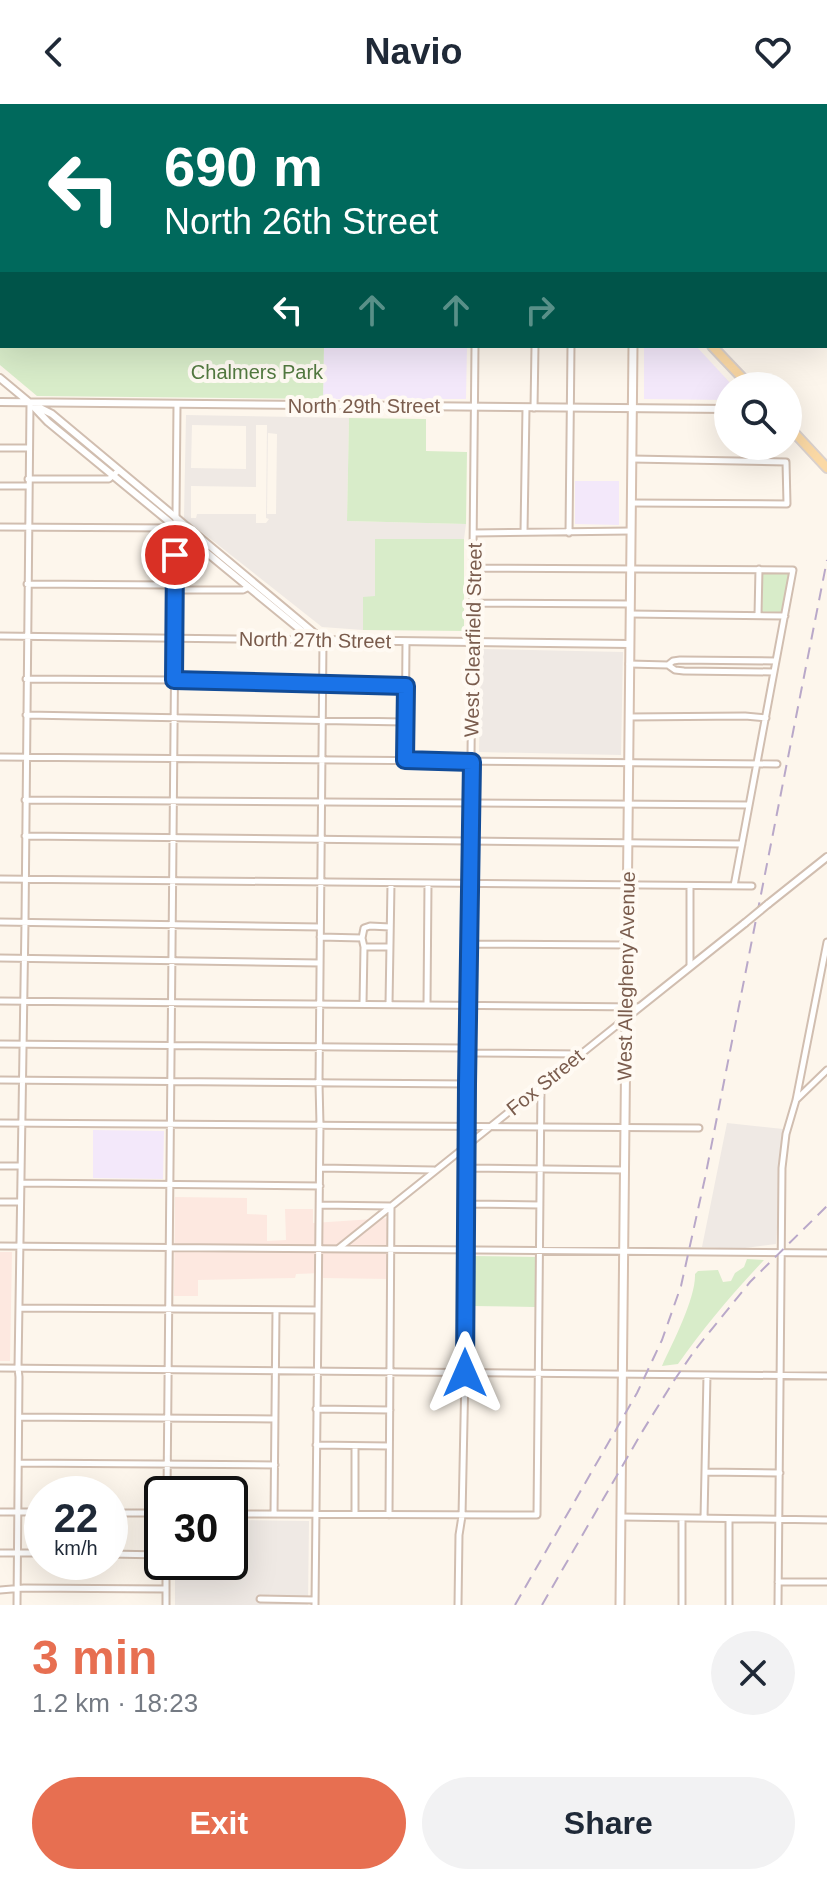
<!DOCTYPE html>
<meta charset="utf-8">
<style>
:root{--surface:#fff;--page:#f2f2f3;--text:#1f2937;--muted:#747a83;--accent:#e76f51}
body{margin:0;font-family:Arial,sans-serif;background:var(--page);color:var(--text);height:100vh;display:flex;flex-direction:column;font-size:30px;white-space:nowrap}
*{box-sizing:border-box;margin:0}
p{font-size:26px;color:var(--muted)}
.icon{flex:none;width:44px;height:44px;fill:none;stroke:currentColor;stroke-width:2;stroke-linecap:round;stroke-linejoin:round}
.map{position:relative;height:1501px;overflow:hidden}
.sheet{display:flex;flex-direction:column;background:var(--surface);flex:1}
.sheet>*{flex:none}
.hud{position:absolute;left:0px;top:0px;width:828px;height:244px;box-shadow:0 8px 32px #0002;background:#00695c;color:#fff;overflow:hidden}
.controls{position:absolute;left:714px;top:268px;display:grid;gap:16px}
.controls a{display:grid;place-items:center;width:88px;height:88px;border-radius:50%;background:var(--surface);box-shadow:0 8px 32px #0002;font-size:40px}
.speed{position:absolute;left:24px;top:1372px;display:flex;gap:16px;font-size:40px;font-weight:700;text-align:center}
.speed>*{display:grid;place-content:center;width:104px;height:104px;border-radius:50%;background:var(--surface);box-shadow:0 8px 32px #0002;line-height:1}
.speed small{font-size:20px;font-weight:400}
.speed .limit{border:4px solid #111;border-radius:12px;background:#fff;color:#111}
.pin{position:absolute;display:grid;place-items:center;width:68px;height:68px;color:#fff;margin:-34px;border:4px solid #fff;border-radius:50%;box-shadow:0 2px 8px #0007}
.me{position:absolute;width:88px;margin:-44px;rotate:0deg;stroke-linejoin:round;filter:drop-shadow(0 0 6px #0008)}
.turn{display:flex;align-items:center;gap:28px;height:168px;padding:0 32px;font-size:36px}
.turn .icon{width:104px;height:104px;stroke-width:2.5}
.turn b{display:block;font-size:56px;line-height:68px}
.lanes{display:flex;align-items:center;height:76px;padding:0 32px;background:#0003;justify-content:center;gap:40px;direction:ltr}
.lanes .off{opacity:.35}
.round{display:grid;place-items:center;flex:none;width:84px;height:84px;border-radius:42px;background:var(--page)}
.overview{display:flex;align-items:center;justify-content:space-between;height:136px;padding:0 32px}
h1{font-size:48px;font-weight:800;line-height:60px;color:var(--accent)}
.cta{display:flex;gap:16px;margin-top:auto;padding:16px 32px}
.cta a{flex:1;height:92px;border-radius:48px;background:var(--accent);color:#fff;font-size:32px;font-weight:800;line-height:92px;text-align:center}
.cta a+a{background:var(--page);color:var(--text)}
header{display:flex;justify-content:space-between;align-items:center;height:104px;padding:0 32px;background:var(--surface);font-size:36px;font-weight:800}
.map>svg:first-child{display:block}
.commercial{fill:#fde8e0}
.industrial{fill:#efe9e4;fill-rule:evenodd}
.education{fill:#f3e8fa}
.green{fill:#d8ecc9}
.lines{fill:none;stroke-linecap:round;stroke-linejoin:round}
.stream{stroke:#a5d3da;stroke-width:2}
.minor-casing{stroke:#d1beb0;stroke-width:9}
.tertiary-casing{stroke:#d1beb0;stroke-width:10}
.secondary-casing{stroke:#d6c0b0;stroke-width:11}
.primary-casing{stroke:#dad1cd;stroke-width:12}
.minor{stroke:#fff;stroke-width:5}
.tertiary{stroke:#fff;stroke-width:6}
.secondary{stroke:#fff;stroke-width:7}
.primary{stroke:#fbd9a5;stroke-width:8}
.rail{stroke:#b9a8c9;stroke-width:2;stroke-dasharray:12 8;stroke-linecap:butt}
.tertiary-bridge-casing{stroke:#d1beb0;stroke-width:10;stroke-linecap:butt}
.tertiary-bridge{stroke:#fff;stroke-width:6}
.route-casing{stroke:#114b97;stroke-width:20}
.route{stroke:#1a73e8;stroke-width:14}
.labels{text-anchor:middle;stroke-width:8;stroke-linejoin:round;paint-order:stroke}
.park-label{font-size:20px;fill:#537a41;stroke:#fffaf3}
.street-label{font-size:20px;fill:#7a5c4d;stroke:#fffaf3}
</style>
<header><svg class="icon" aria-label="back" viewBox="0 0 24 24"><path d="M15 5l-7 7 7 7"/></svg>Navio<svg class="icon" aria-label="heart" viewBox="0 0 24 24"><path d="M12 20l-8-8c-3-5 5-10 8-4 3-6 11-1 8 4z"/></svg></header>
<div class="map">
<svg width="827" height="1501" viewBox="0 0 827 1501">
<rect width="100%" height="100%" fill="#fdf6ec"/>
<path class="commercial" d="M 175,1093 L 247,1094 L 247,1110 L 267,1111 L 267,1137 L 286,1136 L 285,1105 L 313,1105 L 313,1119 L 389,1114 L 388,1175 L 323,1174 L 322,1169 L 296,1170 L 295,1174 L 198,1176 L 198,1192 L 174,1192 Z
M 0,1148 L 12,1148 L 10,1257 L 0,1257 Z"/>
<path class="industrial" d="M 186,311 L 349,314 L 347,417 L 466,420 L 464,435 L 375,435 L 375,493 L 363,493 L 363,526 L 322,523 L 184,414 ZM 192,321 L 246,322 L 246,365 L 191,364 ZM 256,321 L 267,321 L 266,414 L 269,415 L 266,419 L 256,419 L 256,410 L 197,410 L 196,414 L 191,414 L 191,382 L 256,383 ZM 268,329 L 277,330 L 276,410 L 267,410 Z
M 481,545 L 623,548 L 621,651 L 479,648 Z
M 727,1019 L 783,1025 L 776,1140 L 738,1145 L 702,1143 Z
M 230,1416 L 309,1417 L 308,1501 L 175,1501 L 175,1458 L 230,1458 Z"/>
<path class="education" d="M 324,242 L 467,242 L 466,295 L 323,295 Z
M 644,242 L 696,242 L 733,282 L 728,282 L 728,296 L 644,295 Z
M 575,377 L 619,377 L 619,421 L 575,420 Z
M 93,1026 L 164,1027 L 163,1075 L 93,1074 Z"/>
<path class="green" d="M 0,0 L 469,0 L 471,2 L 2,2 L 2,242 L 324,242 L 323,295 L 37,292 L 0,261 Z
M 349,314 L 426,315 L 426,347 L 467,348 L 466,420 L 347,417 Z
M 375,435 L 464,435 L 464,527 L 363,526 L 363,493 L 375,492 Z
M 763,469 L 790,469 L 783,508 L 762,508 Z
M 473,1152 L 536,1153 L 535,1203 L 473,1202 Z
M 747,1155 L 764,1156 C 733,1189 704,1223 678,1260 L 662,1262 C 673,1238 696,1194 695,1170 L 698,1167 L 718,1166 L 723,1178 L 731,1177 L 735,1169 L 744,1163 Z"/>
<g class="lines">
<path class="stream" d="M 818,0 L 818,2
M 826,67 L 827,82"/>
<g class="minor-casing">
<path id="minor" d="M 534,304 L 535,242
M 0,344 L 29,344
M 28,375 L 109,375 L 119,366
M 0,382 L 28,382
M 631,399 L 787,400 L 786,358 L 632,355
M 0,423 L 176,424
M 524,428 L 526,304
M 474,429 L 631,427
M 569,429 L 571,242
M 474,464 L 793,466 L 734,782
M 27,480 L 169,481 L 182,486 L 243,486 L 249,483
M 473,499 L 630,500
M 630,510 L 785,512
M 758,511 L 759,465
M 0,532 L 323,536 L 319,979 L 320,1021 L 315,1501
M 629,560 L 668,561 L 673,557 L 680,556 L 776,557
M 668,561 L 675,566 L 684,567 L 774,568
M 26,575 L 174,576 L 406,582
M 26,611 L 405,618
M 629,613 L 745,612 L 766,614
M 0,653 L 777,660
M 405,656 L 406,538
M 25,696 L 749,701
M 25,732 L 742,740
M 0,775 L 752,782
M 690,782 L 690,861
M 0,818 L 320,823
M 320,833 L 362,834
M 469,840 L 627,841
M 364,843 L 389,843
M 0,854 L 320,859
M 0,897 L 639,903
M 363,900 L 364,843 L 362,834 L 364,824 L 370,822 L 390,823
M 389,900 L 391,780
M 427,900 L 428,780
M 0,940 L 462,944 L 473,949 L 580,950
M 0,976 L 467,980
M 797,995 L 827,966
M 0,1019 L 699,1024
M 0,1062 L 21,1062
M 320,1064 L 434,1066
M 467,1064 L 624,1066
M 21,1079 L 320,1082
M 0,1098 L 20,1098
M 467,1100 L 540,1101
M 320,1101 L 391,1102 L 389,1411
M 0,1142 L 827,1149
M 339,1144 L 626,914
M 19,1204 L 317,1206
M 0,1264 L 827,1272
M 316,1305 L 390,1306
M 19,1313 L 275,1315
M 316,1341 L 389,1342
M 19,1359 L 275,1361
M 705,1368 L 780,1369
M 167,1390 L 177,301
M 0,1408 L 42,1408
M 110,1409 L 162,1409
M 230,1410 L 537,1411 L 541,981
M 274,1410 L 276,1206
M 355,1410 L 355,1342
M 621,1413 L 827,1416
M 704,1414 L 707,1271
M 0,1449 L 42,1449
M 110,1450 L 162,1451
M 778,1478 L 827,1478
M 0,1486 L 24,1484 L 166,1485
M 260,1495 L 315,1496
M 17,1501 L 19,1273 L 18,1264 L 25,818 L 30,299
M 166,1501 L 166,1458
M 458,1501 L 459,1431 L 462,1412 L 465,1269 L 475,242
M 682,1501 L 682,1415
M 729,1501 L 729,1415
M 778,1501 L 782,1064 L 786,1030 L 796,996 L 827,838"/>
</g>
<g class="tertiary-casing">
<path id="tertiary" d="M 0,274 L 30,299 L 48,318 L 302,527 L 323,536 L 630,540
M 0,298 L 728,305
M 34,301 L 52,310 L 320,534
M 768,800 L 827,753
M 626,914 L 745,819"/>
</g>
<g class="secondary-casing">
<path id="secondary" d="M 635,2 L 635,0
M 620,1501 L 633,242"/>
</g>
<g class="primary-casing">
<path id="primary" d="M 483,0 L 485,2
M 826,87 L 827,86
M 712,242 L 750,282
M 788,322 L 827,364"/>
</g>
<use href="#minor" class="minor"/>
<use href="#tertiary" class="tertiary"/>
<use href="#secondary" class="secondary"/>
<use href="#primary" class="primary"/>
<path class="rail" d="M 515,1501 L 637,1289 L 662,1236 L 681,1182 L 705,1074 L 827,456
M 542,1501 L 642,1328 L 673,1278 L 695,1246 L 750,1178 L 827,1102"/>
<g class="tertiary-bridge-casing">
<path id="tertiary-bridge" d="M 745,819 L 768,800"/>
</g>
<use href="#tertiary-bridge" class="tertiary-bridge"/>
</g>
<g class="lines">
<g class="route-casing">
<path id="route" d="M 175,451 L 174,576 L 406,582 L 405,656 L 472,658 L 467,980 L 465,1269"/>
</g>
<use href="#route" class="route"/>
</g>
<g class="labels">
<g class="park-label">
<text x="257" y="275">Chalmers Park</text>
</g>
<g class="street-label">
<text x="364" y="309">North 29th Street</text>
<text transform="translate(315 536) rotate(1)" y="7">North 27th Street</text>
<text transform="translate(473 536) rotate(-89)" y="7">West Clearfield Street</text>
<text transform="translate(626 872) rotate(-89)" y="7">West Allegheny Avenue</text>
<text transform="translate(545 978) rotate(-39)" y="7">Fox Street</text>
</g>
</g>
</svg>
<div class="controls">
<a><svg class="icon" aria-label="search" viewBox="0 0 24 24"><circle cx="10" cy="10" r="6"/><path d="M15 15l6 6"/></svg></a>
</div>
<div class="speed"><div>22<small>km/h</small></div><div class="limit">30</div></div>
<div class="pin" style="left:175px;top:451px;background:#d93025"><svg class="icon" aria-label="arrive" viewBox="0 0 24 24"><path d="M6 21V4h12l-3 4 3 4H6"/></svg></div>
<svg class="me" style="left:465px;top:1269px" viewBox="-20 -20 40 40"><path d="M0-17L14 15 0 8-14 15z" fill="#1a73e8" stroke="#fff" stroke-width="4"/></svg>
<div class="hud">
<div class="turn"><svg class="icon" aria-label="left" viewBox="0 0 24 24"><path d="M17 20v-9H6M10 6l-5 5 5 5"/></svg><div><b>690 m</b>North 26th Street</div></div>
<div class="lanes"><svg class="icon" aria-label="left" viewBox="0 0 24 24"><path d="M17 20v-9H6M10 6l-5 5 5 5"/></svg><svg class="icon off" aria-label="ahead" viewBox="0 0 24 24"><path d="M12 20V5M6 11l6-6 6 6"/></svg><svg class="icon off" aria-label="ahead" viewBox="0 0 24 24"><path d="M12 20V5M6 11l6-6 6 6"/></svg><svg class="icon off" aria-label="right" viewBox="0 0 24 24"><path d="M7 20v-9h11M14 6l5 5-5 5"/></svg></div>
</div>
</div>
<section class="sheet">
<div class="overview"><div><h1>3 min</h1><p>1.2 km · 18:23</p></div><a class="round"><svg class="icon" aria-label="close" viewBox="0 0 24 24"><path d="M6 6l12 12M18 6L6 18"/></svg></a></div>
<div class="cta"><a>Exit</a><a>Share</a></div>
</section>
